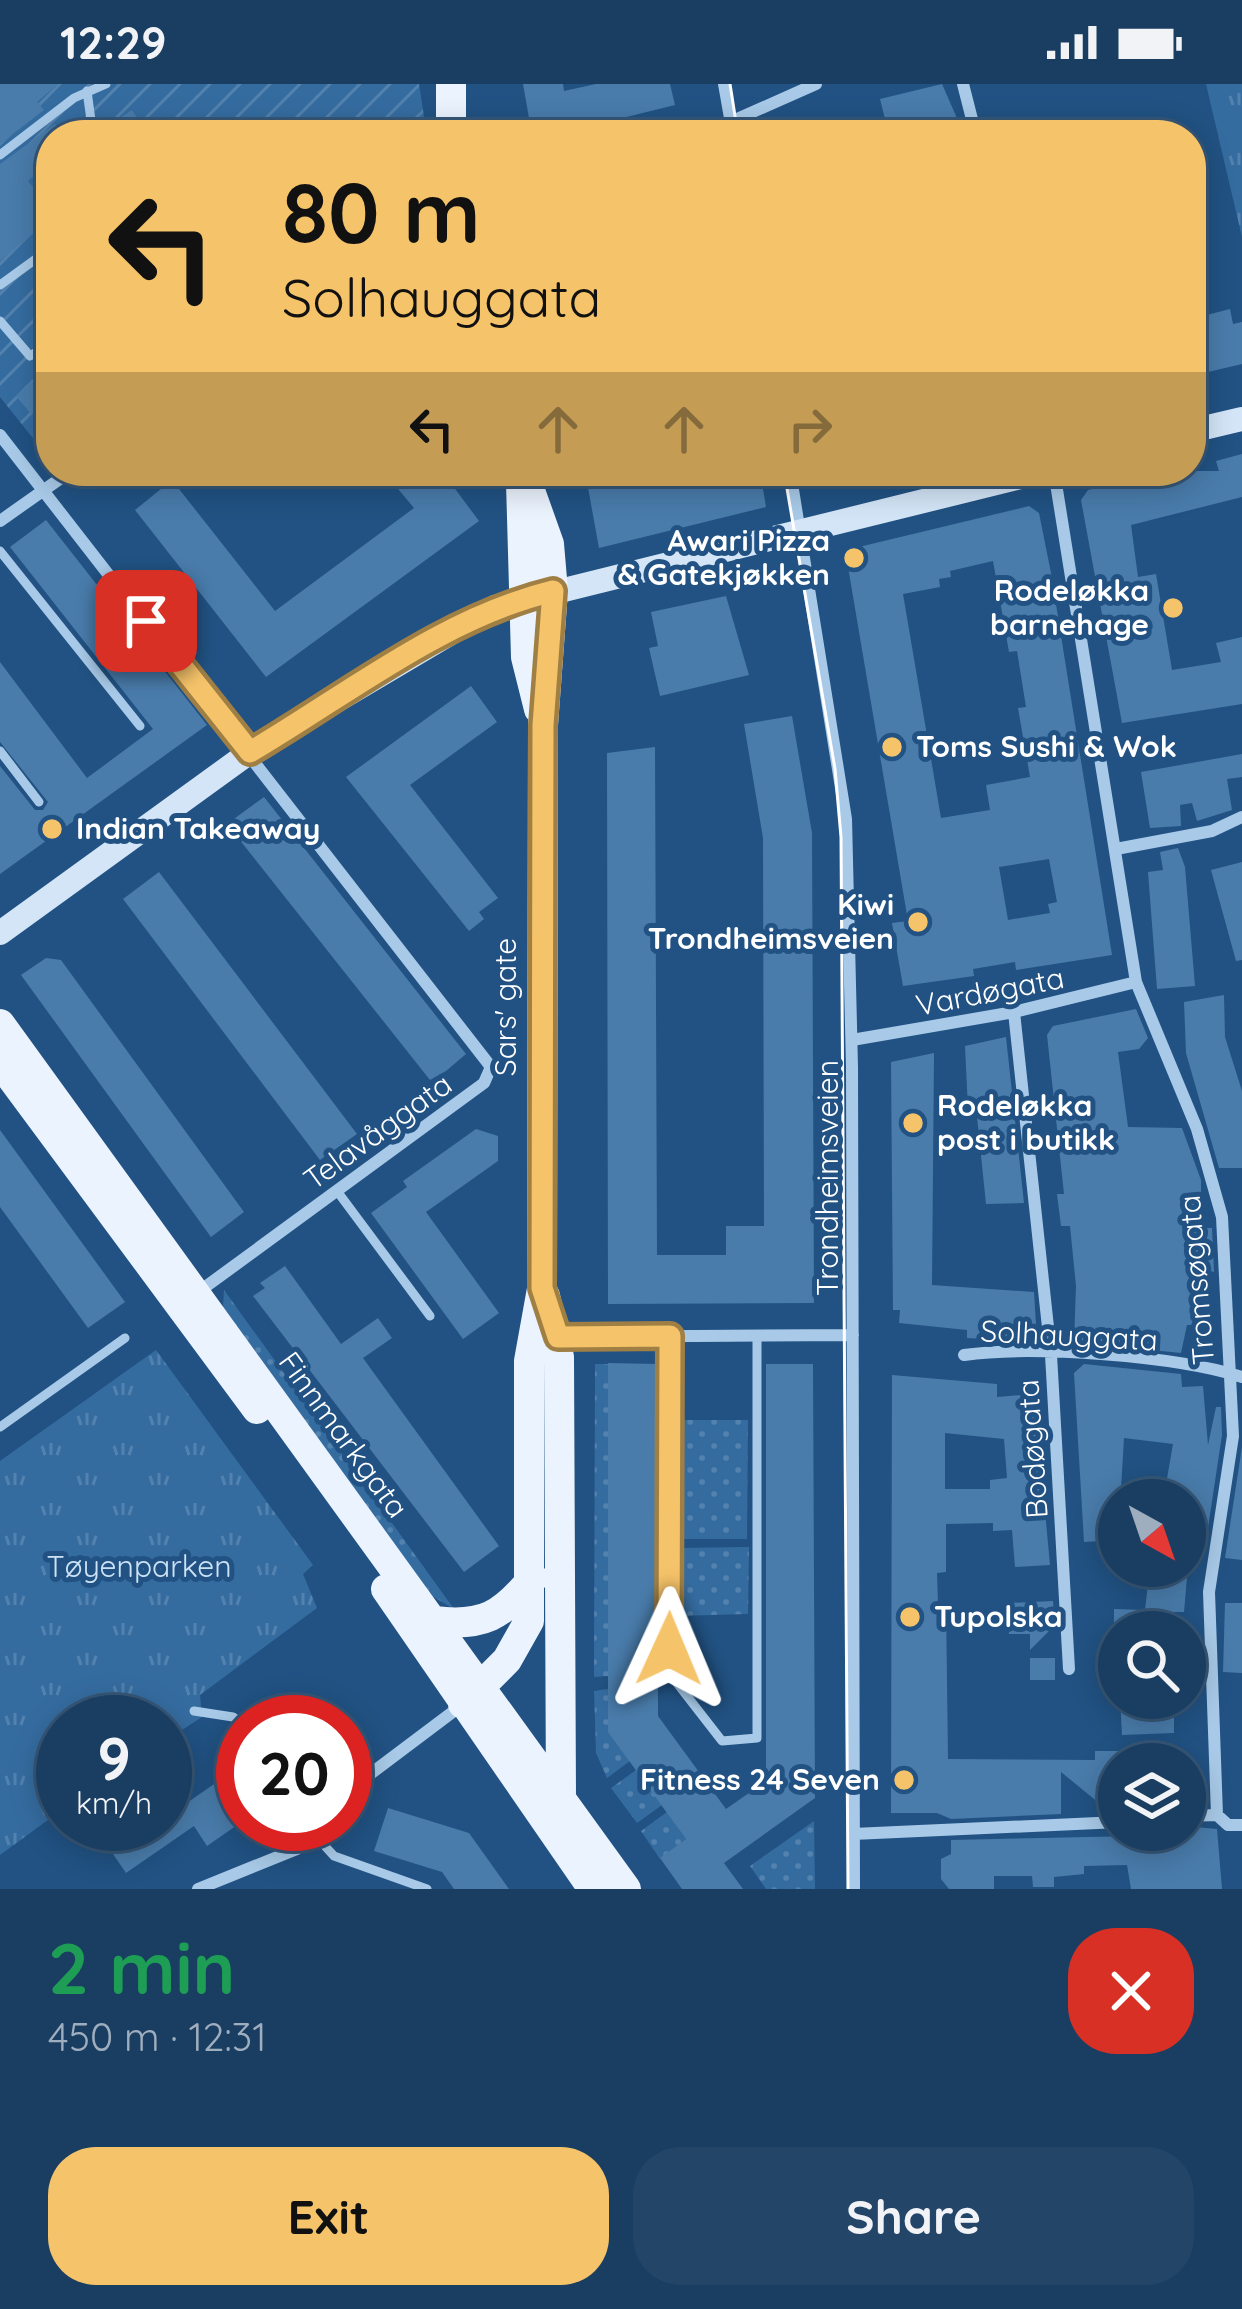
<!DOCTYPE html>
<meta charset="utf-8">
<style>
:root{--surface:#193e62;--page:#224568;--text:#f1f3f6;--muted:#9faebe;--line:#375777;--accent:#f5c369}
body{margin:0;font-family:Quicksand,sans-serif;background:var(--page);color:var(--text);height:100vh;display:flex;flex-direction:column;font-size:45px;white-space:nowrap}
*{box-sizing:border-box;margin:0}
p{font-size:39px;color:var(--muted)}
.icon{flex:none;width:66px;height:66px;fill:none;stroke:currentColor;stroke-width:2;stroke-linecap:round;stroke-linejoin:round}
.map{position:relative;height:1805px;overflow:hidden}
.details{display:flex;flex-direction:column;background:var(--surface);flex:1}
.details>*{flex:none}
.banner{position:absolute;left:36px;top:36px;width:1170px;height:366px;border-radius:48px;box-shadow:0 6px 30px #0003,0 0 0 3px var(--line);background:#f5c369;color:#111;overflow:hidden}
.needle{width:78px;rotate:140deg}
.fabs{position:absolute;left:1098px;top:1395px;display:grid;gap:24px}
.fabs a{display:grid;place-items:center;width:108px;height:108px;border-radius:50%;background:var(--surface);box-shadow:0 6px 30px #0003,0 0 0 3px var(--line);font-size:60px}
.speed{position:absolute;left:36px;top:1611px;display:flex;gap:24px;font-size:60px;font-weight:700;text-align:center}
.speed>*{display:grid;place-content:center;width:156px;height:156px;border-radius:50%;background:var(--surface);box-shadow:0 6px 30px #0003,0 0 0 3px var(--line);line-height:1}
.speed small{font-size:30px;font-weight:400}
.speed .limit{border:18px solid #d22;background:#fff;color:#111}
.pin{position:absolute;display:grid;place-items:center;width:102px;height:102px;color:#fff;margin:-51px;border-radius:24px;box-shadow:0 6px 18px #0006}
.me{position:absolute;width:132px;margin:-66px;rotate:1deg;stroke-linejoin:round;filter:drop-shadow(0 0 9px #0008)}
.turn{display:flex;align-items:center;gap:42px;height:252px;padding:0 48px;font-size:54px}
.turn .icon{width:156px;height:156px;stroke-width:2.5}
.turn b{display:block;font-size:84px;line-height:102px}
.lanes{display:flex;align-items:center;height:114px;padding:0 48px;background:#0003;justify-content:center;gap:60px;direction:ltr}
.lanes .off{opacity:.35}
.round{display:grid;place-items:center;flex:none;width:126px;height:126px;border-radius:48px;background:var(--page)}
.headline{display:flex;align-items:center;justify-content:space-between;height:204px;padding:0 48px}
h1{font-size:72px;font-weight:700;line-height:90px;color:#1e9e55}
.primary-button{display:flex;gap:24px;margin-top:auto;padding:24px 48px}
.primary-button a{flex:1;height:138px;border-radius:48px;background:var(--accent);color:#111;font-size:48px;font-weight:700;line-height:138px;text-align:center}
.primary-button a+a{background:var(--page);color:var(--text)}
.status{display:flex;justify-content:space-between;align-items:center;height:84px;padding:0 60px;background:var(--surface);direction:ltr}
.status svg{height:33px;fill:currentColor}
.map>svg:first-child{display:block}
.grass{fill:url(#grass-dots)}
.park{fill:url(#park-tufts)}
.garden{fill:url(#garden-furrows)}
.building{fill:#497cab;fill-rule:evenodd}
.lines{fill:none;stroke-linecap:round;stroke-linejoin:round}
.lane{stroke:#a8cae8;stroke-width:9}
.street{stroke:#a8cae8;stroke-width:12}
.secondary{stroke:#d3e5f7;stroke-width:24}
.primary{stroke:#ebf3fe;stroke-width:30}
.tram{stroke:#fff;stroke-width:3}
.route-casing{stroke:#9f7f44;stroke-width:30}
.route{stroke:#f5c369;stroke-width:21}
.poi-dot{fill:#f5c369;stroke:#215283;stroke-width:4.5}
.labels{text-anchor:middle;stroke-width:10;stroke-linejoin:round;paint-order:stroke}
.poi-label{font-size:30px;font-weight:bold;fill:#fff;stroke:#215283;text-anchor:end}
.street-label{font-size:30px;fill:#fff;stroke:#215283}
.park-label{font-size:30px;fill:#cce2f6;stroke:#215283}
</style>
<div class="status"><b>12:29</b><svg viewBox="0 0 49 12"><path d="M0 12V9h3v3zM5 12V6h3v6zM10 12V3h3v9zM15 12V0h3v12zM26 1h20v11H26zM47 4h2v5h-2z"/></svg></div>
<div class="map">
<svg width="1242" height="1805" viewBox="0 0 1242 1805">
<defs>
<pattern id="grass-dots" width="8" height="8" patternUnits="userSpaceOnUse" patternTransform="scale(3)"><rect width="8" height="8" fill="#356ca0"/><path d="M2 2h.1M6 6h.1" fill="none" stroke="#5382ae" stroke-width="1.8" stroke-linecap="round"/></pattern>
<pattern id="park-tufts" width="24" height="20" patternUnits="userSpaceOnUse" patternTransform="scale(3)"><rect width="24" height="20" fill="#356ca0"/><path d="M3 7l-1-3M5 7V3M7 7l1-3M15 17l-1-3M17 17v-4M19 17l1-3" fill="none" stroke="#5382ae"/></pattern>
<pattern id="garden-furrows" width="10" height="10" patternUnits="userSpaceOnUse" patternTransform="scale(3)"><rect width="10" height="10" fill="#356ca0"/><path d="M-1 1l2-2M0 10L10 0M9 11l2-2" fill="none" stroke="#5382ae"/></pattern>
</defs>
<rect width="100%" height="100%" fill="#215283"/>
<path class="grass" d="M 224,1206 L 454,1525 L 430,1511 L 223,1224 Z
M 595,1280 L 608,1280 L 608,1592 L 594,1593 Z
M 674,1336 L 748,1336 L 747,1455 L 675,1455 Z
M 749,1463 L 748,1530 L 676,1532 L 678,1464 Z
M 608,1605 L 630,1677 L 607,1694 L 596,1669 L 594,1607 Z
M 636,1686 L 662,1721 L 637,1739 L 611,1704 Z
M 667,1728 L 686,1755 L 660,1775 L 641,1747 Z
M 814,1737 L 815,1805 L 766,1805 L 750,1782 Z"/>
<path class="park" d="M 1206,0 L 1242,0 L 1242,153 Z
M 156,1266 L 313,1481 L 303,1490 L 317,1524 L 200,1611 L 202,1633 L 165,1657 L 165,1638 L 63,1638 L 63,1725 L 0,1771 L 0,1377 Z"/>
<path class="garden" d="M 0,0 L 419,0 L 427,51 L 51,51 L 48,373 L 0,313 Z"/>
<path class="building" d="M 0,0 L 58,0 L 37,18 L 44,26 L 0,60 Z
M 523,0 L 563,0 L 564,7 L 596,0 L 670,0 L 675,21 L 554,51 L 532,51 Z
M 942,0 L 960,41 L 918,51 L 889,51 L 880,15 Z
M 132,26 L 148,51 L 102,51 L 101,46 Z
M 55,40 L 65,51 L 51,51 L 51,77 L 28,97 L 51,124 L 51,134 L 0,177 L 0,80 Z
M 1230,225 L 1233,240 L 1242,238 L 1242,280 L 1191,292 L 1191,235 Z
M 51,282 L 51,336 L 40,323 L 31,330 L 16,312 Z
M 1242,370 L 1242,413 L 1131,441 L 1138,493 L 1156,490 L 1172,586 L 1221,578 L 1216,559 L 1242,553 L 1242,620 L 1122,639 L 1081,416 L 1088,406 L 1160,387 L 1219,387 L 1216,377 Z
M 383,387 L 464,387 L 450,398 L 479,437 L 266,593 L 135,426 L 172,396 L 275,527 L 414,424 Z
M 585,387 L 634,387 L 637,402 L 699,387 L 760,387 L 766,423 L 599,464 Z
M 1029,422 L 1039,429 L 1051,489 L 1112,871 L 1016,886 L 1015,878 L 973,885 L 974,892 L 903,902 L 892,839 L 908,837 L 846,471 L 863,462 ZM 993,477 L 1009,568 L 1017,567 L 1026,623 L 1018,624 L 1030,693 L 986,701 L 990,726 L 941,734 L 903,510 L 940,503 L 939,495 L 951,493 L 950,487 ZM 1049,775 L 1057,818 L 1048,820 L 1050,829 L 1008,836 L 999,783 Z
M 46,436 L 207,641 L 0,790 L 0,682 L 35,726 L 43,726 L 48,718 L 0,658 L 0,578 L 87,694 L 153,645 L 10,463 Z
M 726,512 L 749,591 L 660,612 L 649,564 L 658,562 L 651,528 Z
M 471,602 L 497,638 L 410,701 L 498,814 L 479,828 L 484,835 L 469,847 L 346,693 Z
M 792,632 L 812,749 L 814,1219 L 608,1220 L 607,669 L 655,663 L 657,1171 L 726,1171 L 726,1142 L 764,1142 L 763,754 L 744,640 Z
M 1242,670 L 1242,693 L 1227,695 L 1232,726 L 1197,737 L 1192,719 L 1180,721 L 1181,742 L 1150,744 L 1141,688 Z
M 264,713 L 466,970 L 446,987 L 430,996 L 227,740 Z
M 1178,764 L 1185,783 L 1195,902 L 1157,905 L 1148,788 L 1163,786 L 1160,768 Z
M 1242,778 L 1242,876 L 1236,877 L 1211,786 Z
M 159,788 L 357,1050 L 320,1076 L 123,815 Z
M 46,874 L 61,876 L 244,1128 L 211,1153 L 21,891 Z
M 1224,911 L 1225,953 L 1242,1007 L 1242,1084 L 1219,1084 L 1186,969 L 1184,918 Z
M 1136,925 L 1148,954 L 1139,965 L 1118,968 L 1128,1043 L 1182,1044 L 1201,1096 L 1201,1144 L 1212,1144 L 1214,1188 L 1192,1183 L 1197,1241 L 1187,1241 L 1181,1269 L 1074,1258 L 1076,1202 L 1070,1142 L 1061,1142 L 1057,1110 L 1064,1110 L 1047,951 L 1053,942 Z
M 1006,953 L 1024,1119 L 986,1120 L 976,1023 L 968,1025 L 965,962 Z
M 934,969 L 932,1201 L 1034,1208 L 1037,1257 L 1028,1248 L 1023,1257 L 967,1254 L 967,1246 L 899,1239 L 900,1226 L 893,1226 L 891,978 Z
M 476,1045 L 498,1052 L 498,1077 L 426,1128 L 499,1229 L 463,1255 L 371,1129 L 407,1103 L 403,1097 Z
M 0,1046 L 125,1218 L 88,1244 L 0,1123 Z
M 285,1182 L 341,1260 L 378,1234 L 392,1254 L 363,1274 L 499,1462 L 464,1488 L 253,1212 L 265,1204 L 260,1199 Z
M 608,1279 L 657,1280 L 658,1632 L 726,1725 L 766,1697 L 766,1280 L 813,1280 L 815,1714 L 724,1779 L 743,1805 L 682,1805 L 660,1774 L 686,1755 L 608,1648 Z
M 1084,1280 L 1181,1290 L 1182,1303 L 1203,1302 L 1208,1361 L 1216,1323 L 1221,1323 L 1222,1351 L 1204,1470 L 1185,1467 L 1185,1416 L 1175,1416 L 1177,1408 L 1165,1406 L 1173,1360 L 1124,1354 L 1118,1456 L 1084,1458 L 1074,1289 Z
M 892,1291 L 997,1300 L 997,1313 L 1033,1310 L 1035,1319 L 1050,1481 L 1015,1483 L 1012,1446 L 993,1447 L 993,1439 L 946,1440 L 946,1488 L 937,1489 L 938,1521 L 946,1521 L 948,1675 L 1095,1676 L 1095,1667 L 1119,1667 L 1119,1728 L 1110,1728 L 1061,1688 L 1061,1730 L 951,1735 L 937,1729 L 891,1729 ZM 945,1349 L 1004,1355 L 1007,1394 L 990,1396 L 990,1405 L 945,1405 Z
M 1242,1363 L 1242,1476 L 1225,1474 Z
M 1150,1482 L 1188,1482 L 1184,1528 L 1174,1528 L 1174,1548 L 1114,1548 L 1114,1525 L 1145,1526 Z
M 1053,1517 L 1055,1541 L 1030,1566 L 1030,1550 L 1009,1550 L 1008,1519 Z
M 1225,1519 L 1242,1519 L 1242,1589 L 1223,1588 Z
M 1030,1574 L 1055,1574 L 1055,1596 L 1030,1596 Z
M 1120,1614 L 1174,1614 L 1174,1649 L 1122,1651 Z
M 243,1680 L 243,1737 L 207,1762 L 194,1742 L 126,1789 L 100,1751 L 115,1740 L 165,1740 L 165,1734 Z
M 388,1724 L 469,1749 L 509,1805 L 454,1805 L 442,1788 L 374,1767 Z
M 1185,1742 L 1217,1745 L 1222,1805 L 1131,1805 L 1127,1781 L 1084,1782 L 1084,1790 L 1054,1793 L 1054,1803 L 1033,1803 L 1032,1792 L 994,1792 L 994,1805 L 949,1805 L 941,1795 L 941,1775 L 951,1770 L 951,1756 L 1185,1751 Z"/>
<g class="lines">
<path class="lane" d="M 87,7 L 93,51
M 0,71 L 74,14 L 106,0
M 0,201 L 51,164
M 0,237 L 30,272 L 51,259
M 0,467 L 140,642
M 0,667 L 39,718
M 337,1107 L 430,1232
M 670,1252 L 669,1565 L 673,1594 L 722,1657 L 757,1654 L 757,1253
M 0,1343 L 125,1254
M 194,1627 L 233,1633 L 243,1640
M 313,1749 L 334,1772 L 427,1805"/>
<path class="street" d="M 724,0 L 733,51
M 963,0 L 976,51
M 701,51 L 816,0
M 0,351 L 491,983 L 484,999 L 197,1209
M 790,387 L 846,735 L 852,983 L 854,1805
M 1054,387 L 1136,898 L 1197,1045 L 1222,1133 L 1233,1352 L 1209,1508 L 1217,1731
M 0,437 L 71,387
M 1116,765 L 1212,747 L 1242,733
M 1014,928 L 1051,1271 L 1069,1585
M 852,956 L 1014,928 L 1136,898
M 554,1253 L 853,1251
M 964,1271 C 1032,1261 1177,1272 1242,1293
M 345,1709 L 462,1621
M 1185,1732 L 1217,1731 L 1228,1741 L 1242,1741
M 853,1750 L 1119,1738
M 198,1805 L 297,1765 L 319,1740"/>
<path class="secondary" d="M 1191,347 L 1242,335
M 0,849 L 250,668 L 495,523 L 1045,387"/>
<path class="primary" d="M 451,51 L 451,0
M 521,399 L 526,573 L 539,625
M 0,940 L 626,1805
M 0,978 L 257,1325
M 545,1212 L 559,1273 L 561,1714
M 386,1505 L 593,1805
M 434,1537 C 483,1543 502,1532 533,1494
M 463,1620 L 507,1576 L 529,1537 L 529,1277 L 542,1205 L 543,641 L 553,507 L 549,460 L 523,387"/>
<path class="tram" d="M 730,0 L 738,51
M 784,387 L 835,685 L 841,753 L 848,1805"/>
</g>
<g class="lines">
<g class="route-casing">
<path id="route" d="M 146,537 L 250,668 C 347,611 442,534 553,507 L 543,641 L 542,1204 L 558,1253 L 670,1252 L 669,1565"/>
</g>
<use href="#route" class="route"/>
</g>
<g class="poi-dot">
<circle cx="854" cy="474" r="12"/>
<circle cx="1173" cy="524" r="12"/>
<circle cx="892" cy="663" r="12"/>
<circle cx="52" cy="745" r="12"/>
<circle cx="918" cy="838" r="12"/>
<circle cx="913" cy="1039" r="12"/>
<circle cx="910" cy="1533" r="12"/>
<circle cx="904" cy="1696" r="12"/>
</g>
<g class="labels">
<g class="poi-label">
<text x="830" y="467">Awari Pizza<tspan x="830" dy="34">&amp; Gatekjøkken</tspan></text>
<text x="1149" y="517">Rodeløkka<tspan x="1149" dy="34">barnehage</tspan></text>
<text x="916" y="673" text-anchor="start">Toms Sushi &amp; Wok</text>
<text x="76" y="755" text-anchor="start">Indian Takeaway</text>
<text x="894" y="831">Kiwi<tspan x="894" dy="34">Trondheimsveien</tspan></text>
<text x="937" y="1032" text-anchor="start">Rodeløkka<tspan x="937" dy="34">post i butikk</tspan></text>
<text x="934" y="1543" text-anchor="start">Tupolska</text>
<text x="880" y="1706">Fitness 24 Seven</text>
</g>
<g class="street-label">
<text transform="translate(990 908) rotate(-11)" y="10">Vardøgata</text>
<text transform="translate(506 923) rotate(-90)" y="10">Sars' gate</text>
<text transform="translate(378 1048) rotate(-36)" y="10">Telavåggata</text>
<text transform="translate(828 1094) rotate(-90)" y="10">Trondheimsveien</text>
<text transform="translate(1197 1196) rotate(-95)" y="10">Tromsøgata</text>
<text transform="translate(1069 1252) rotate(3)" y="10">Solhauggata</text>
<text transform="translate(343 1351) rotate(54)" y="10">Finnmarkgata</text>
<text transform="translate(1033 1365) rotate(-94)" y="10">Bodøgata</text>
</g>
<g class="park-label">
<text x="139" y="1493">Tøyenparken</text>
</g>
</g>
</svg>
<div class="fabs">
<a><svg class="needle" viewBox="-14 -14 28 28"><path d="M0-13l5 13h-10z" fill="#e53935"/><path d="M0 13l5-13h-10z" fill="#9faebe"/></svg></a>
<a><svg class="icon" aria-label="search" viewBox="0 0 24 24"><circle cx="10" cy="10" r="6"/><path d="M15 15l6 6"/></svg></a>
<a><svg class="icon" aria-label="layers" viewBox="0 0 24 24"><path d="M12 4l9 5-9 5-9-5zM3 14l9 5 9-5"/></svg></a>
</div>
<div class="speed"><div>9<small>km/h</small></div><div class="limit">20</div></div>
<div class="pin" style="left:146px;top:537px;background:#d93025"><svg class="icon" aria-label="arrive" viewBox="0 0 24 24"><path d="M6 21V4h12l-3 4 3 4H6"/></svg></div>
<svg class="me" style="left:669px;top:1565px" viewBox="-20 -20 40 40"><path d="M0-17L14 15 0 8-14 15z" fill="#f5c369" stroke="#fff" stroke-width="4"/></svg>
<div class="banner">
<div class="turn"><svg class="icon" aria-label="left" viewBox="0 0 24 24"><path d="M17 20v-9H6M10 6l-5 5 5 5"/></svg><div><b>80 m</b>Solhauggata</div></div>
<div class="lanes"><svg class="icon" aria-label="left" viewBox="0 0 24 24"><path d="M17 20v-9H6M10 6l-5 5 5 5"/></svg><svg class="icon off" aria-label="ahead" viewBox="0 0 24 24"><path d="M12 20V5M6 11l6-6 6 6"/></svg><svg class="icon off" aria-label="ahead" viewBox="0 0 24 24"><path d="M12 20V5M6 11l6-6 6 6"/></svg><svg class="icon off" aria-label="right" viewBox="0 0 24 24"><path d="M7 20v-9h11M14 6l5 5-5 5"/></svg></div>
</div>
</div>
<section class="details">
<div class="headline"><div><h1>2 min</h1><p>450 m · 12:31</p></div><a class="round" style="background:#d93025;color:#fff"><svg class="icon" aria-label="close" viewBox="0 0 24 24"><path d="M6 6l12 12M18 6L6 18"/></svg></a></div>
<div class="primary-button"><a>Exit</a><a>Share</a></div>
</section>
